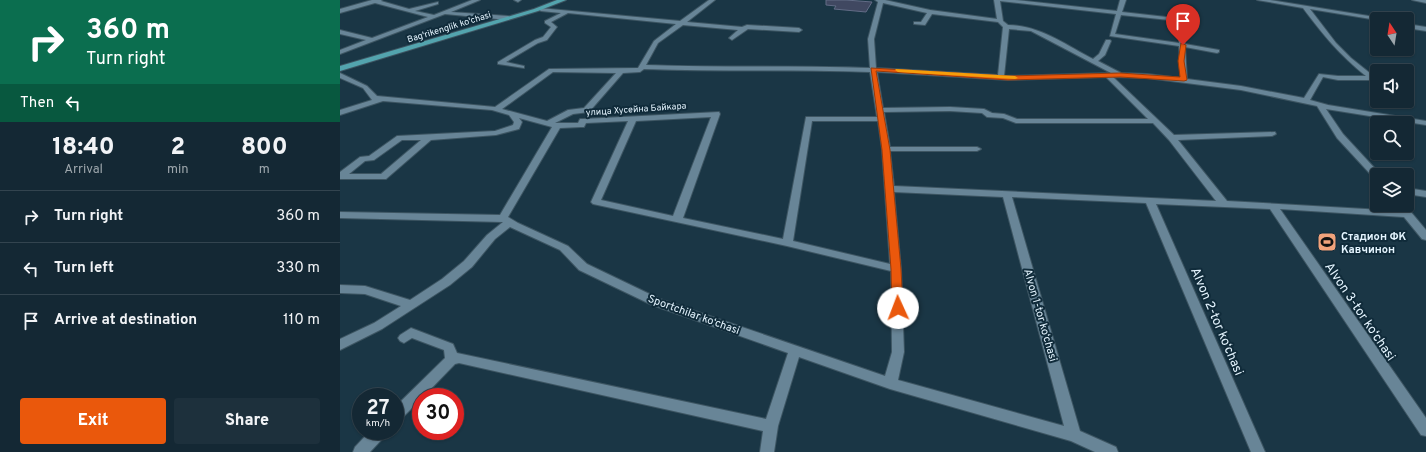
<!DOCTYPE html>
<meta charset="utf-8">
<style>
:root{--surface:#142834;--page:#1d303c;--text:#f1f3f6;--muted:#9da6ac;--line:#33444f;--accent:#ea580c}
body{margin:0;font-family:Overpass,sans-serif;background:var(--page);color:var(--text);height:100vh;display:flex;flex-direction:column;font-size:15px;white-space:nowrap}
*{box-sizing:border-box;margin:0}
p{font-size:13px;color:var(--muted)}
.icon{flex:none;width:22px;height:22px;fill:none;stroke:currentColor;stroke-width:2;stroke-linecap:round;stroke-linejoin:round}
.map{position:relative;flex:1;overflow:hidden}
.panel{display:flex;flex-direction:column;background:var(--surface);width:340px}
.panel>*{flex:none}
.guide{background:#0b6e4f;color:#fff;overflow:hidden}
.needle{width:26px;rotate:348deg}
.tools{position:absolute;left:1030px;top:12px;display:grid;gap:8px}
.tools a{display:grid;place-items:center;width:44px;height:44px;border-radius:4px;background:var(--surface);box-shadow:0 1px 3px #0004,0 0 0 1px var(--line);font-size:20px}
.speed{position:absolute;left:12px;top:388px;display:flex;gap:8px;font-size:20px;font-weight:700;text-align:center}
.speed>*{display:grid;place-content:center;width:52px;height:52px;border-radius:50%;background:var(--surface);box-shadow:0 1px 3px #0004,0 0 0 1px var(--line);line-height:1}
.speed small{font-size:10px;font-weight:400}
.speed .limit{border:6px solid #d22;background:#fff;color:#111}
.pin{position:absolute;display:grid;place-items:center;width:34px;height:34px;color:#fff;margin:-41px -17px;border-radius:50% 50% 50% 0;rotate:-45deg;box-shadow:0 0 4px #0007}
.pin .icon{rotate:45deg}
.me{position:absolute;width:44px;margin:-22px;rotate:358deg;stroke-linejoin:round;filter:drop-shadow(0 0 3px #0008)}
.turn{display:flex;align-items:center;gap:14px;height:84px;padding:0 20px;font-size:18px}
.turn .icon{width:52px;height:52px;stroke-width:2.5}
.turn b{display:block;font-size:28px;line-height:34px}
.then{display:flex;align-items:center;height:38px;padding:0 20px;background:#0003;gap:8px;font-size:15px}
.eta{display:flex;justify-content:space-evenly;align-items:center;height:68px;text-align:center}
.eta b{font-size:24px;font-weight:800;line-height:28px}
.action{display:flex;gap:8px;margin-top:auto;padding:8px 20px}
.action a{flex:1;height:46px;border-radius:4px;background:var(--accent);color:#fff;font-size:16px;font-weight:800;line-height:46px;text-align:center}
.action a+a{background:var(--page);color:var(--text)}
ul{padding:0;list-style:none}
li{display:flex;align-items:center;gap:12px;height:52px;padding:0 20px;border-top:1px solid var(--line)}
li div{flex:1}
li b{display:block;font-size:15px}
li em{font-style:normal}
main{display:flex;flex:1;min-height:0}
.map>svg:first-child{display:block}
.building{fill:#404861;stroke:#626c86}
.lines{fill:none;stroke-linecap:round;stroke-linejoin:round}
.minor-casing{stroke:#3d5562;stroke-width:2}
.major-casing{stroke:#3d5562;stroke-width:2}
.minor{fill:#688597;fill-rule:evenodd}
.major{fill:#53a4ae;fill-rule:evenodd}
.route{fill:#ea580c;stroke:#983908}
.slow{fill:#f59e0b}
.labels{text-anchor:middle;stroke-width:4;stroke-linejoin:round;paint-order:stroke}
.far-street-label{font-size:9px;fill:#e4f4fe;stroke:#102b3a}
.poi-label{font-size:11px;font-weight:bold;fill:#e4f4fe;stroke:#102b3a;text-anchor:start}
.street-label{font-size:11px;fill:#e4f4fe;stroke:#102b3a}
.near-street-label{font-size:13px;fill:#e4f4fe;stroke:#102b3a}
</style>
<main>
<section class="panel">
<div class="guide">
<div class="turn"><svg class="icon" aria-label="right" viewBox="0 0 24 24"><path d="M7 20v-9h11M14 6l5 5-5 5"/></svg><div><b>360 m</b>Turn right</div></div>
<div class="then">Then<svg class="icon" aria-label="left" viewBox="0 0 24 24"><path d="M17 20v-9H6M10 6l-5 5 5 5"/></svg></div>
</div>
<div class="eta">
<div><b>18:40</b><p>Arrival</p></div>
<div><b>2</b><p>min</p></div>
<div><b>800</b><p>m</p></div>
</div>
<ul>
<li><svg class="icon" aria-label="right" viewBox="0 0 24 24"><path d="M7 20v-9h11M14 6l5 5-5 5"/></svg><div><b>Turn right</b></div><em>360 m</em></li>
<li><svg class="icon" aria-label="left" viewBox="0 0 24 24"><path d="M17 20v-9H6M10 6l-5 5 5 5"/></svg><div><b>Turn left</b></div><em>330 m</em></li>
<li><svg class="icon" aria-label="arrive" viewBox="0 0 24 24"><path d="M6 21V4h12l-3 4 3 4H6"/></svg><div><b>Arrive at destination</b></div><em>110 m</em></li>
</ul>
<div class="action"><a>Exit</a><a>Share</a></div>
</section>
<div class="map">
<svg width="1086" height="452" viewBox="0 0 1086 452">
<rect width="100%" height="100%" fill="#1a3645"/>
<path class="building" d="M 486,0 L 506,0 L 532,2 L 526,12 L 494,9 L 496,6 L 486,5 Z"/>
<g class="lines">
<g class="minor-casing">
<path id="minor" d="M 32,0 L 42,0 L 41,1 L 69,9 L 98,2 L 98,4 L 75,11 L 94,15 L 132,0 L 140,0 L 111,12 L 168,16 L 171,18 L 168,20 L 105,14 L 0,54 L 0,50 L 26,40 L 0,34 L 0,30 L 32,38 L 88,17 L 35,3 L 0,13 L 0,9 Z
M 174,0 L 181,0 L 178,2 Z
M 369,0 L 375,0 L 347,22 L 402,27 L 407,25 L 459,28 L 462,30 L 459,32 L 408,29 L 392,40 L 389,38 L 398,30 L 343,25 L 318,43 L 306,65 C 381,68 455,65 530,68 L 528,39 L 538,2 L 535,0 L 545,0 L 590,10 L 657,19 L 654,0 L 675,0 L 777,11 L 780,0 L 786,0 L 782,12 L 844,19 L 845,44 L 879,50 L 879,52 L 877,53 L 845,47 L 847,79 L 901,86 L 964,98 L 979,74 L 998,76 L 1026,76 C 999,54 984,36 963,8 L 917,0 L 930,0 L 1035,17 L 1038,19 L 1037,23 L 1031,19 L 970,9 L 996,43 L 1011,58 L 1036,78 L 1033,80 L 998,80 L 983,77 L 970,100 L 988,105 L 1086,121 L 1086,125 L 986,109 L 1003,134 L 1040,174 L 1037,175 L 1037,179 L 1034,178 L 997,138 L 977,106 L 901,90 L 807,78 L 773,77 L 834,135 L 935,132 L 936,134 L 932,136 L 838,140 L 887,201 L 1060,211 L 1055,205 L 1065,205 L 1086,230 L 1086,240 L 1082,239 L 1064,217 L 940,209 L 1086,418 L 1086,436 L 1081,435 L 930,209 L 816,204 L 925,452 L 911,452 L 806,203 L 672,197 L 740,431 L 776,447 L 778,452 L 755,452 L 731,441 L 550,389 L 459,357 L 438,426 L 434,452 L 420,452 L 423,431 L 119,363 L 115,364 L 83,397 L 81,397 L 81,399 L 60,420 L 55,422 L 55,407 L 105,358 L 104,350 L 72,338 L 64,343 L 60,341 L 58,338 L 60,335 L 71,328 L 113,344 L 117,353 L 426,419 L 448,353 L 312,305 L 239,270 L 220,250 L 170,227 L 155,239 L 132,267 L 110,285 L 42,329 L 0,350 L 0,339 L 34,323 L 61,306 L 25,294 L 0,293 L 0,285 L 25,286 L 70,300 L 102,279 L 124,261 L 147,235 L 163,222 L 0,218 L 0,212 L 160,215 L 212,127 L 179,118 L 182,122 L 179,129 L 156,135 L 91,140 L 46,179 L 0,179 L 0,172 L 20,157 L 29,156 L 57,136 L 155,131 L 173,125 L 174,122 L 169,115 L 152,110 L 43,101 L 0,115 L 0,110 L 32,100 L 23,88 L 0,78 L 0,73 L 27,86 L 37,96 L 155,107 L 209,69 L 298,68 L 314,41 L 336,24 L 228,13 L 211,22 L 217,27 L 207,40 L 198,43 L 166,62 L 184,66 L 184,68 L 158,64 L 158,62 L 195,40 L 203,37 L 211,27 L 205,23 L 205,21 L 221,13 L 201,11 L 198,9 L 199,8 L 340,21 ZM 660,1 L 776,14 L 770,36 L 839,46 L 841,78 L 807,74 L 781,73 L 758,61 L 765,55 L 771,41 L 770,40 L 766,40 L 759,54 L 753,59 C 726,45 699,25 668,25 L 663,21 ZM 543,3 L 587,13 L 581,22 L 574,22 L 574,24 L 585,25 L 592,14 L 658,22 L 663,27 L 658,75 L 536,68 L 534,39 ZM 781,15 L 839,21 L 839,43 L 775,34 ZM 669,29 L 691,31 L 771,73 L 664,76 ZM 304,69 C 379,72 455,69 530,72 L 537,117 L 466,117 L 443,239 L 343,218 L 380,114 L 379,112 L 243,119 L 240,119 L 238,123 L 215,123 L 233,114 L 249,112 L 283,73 L 300,72 ZM 213,72 L 276,73 L 244,108 L 228,110 L 207,121 L 162,109 ZM 537,72 L 668,80 L 766,77 L 808,119 L 677,119 L 664,114 L 652,113 L 644,109 L 610,107 L 543,108 ZM 610,111 L 642,113 L 647,117 L 663,118 L 676,123 L 813,123 L 829,140 L 876,201 L 554,186 L 550,151 L 637,151 L 641,149 L 637,147 L 550,147 L 544,112 ZM 371,117 L 333,216 L 261,200 L 296,121 ZM 288,121 L 251,202 L 253,204 L 447,246 L 551,271 L 552,352 L 545,376 L 320,299 L 247,264 L 228,246 L 178,223 L 168,217 L 220,128 L 241,127 L 244,127 L 246,123 ZM 472,121 L 538,121 L 542,149 L 550,264 L 453,241 ZM 62,140 L 81,140 L 41,174 L 9,174 L 25,161 L 34,160 ZM 554,192 L 663,197 L 724,426 L 558,380 L 564,352 L 561,269 Z
M 1072,0 L 1086,0 L 1086,3 Z
M 1067,24 L 1086,27 L 1086,31 L 1067,28 Z
M 1067,188 L 1086,191 L 1086,197 L 1067,194 Z
M 30,431 L 47,431 L 45,436 L 30,452 L 13,452 L 15,447 Z"/>
</g>
<g class="major-casing">
<path id="major" d="M 217,0 L 226,0 L 198,11 L 0,71 L 0,66 L 194,9 Z"/>
</g>
<use href="#minor" class="minor"/>
<use href="#major" class="major"/>
</g>
<path class="route" d="M 841,43 L 846,45 L 844,61 L 847,80 L 844,81 L 780,77 L 668,80 L 536,71 L 550,150 L 561,269 L 563,308 L 561,311 L 554,311 L 552,308 L 551,269 L 542,150 L 531,68 L 668,76 L 780,73 L 840,77 L 838,61 Z"/>
<path class="slow" d="M 556,69 L 675,76 L 678,78 L 675,79 L 558,72 L 555,70 Z"/>
<defs>
<g id="stadium-square" transform="scale(1)"><rect x="-9" y="-9" width="18" height="18" rx="4" fill="#f1a27b" stroke="#102b3a"/><path d="M0-5a6.5 5 0 1 0 0 10a6.5 5 0 1 0 0-10ZM-3.5-1.8h7v3.6h-7Z" fill="#111"/></g>
</defs>
<g fill-rule="evenodd">
<use href="#stadium-square" x="987" y="242"/>
</g>
<g class="labels">
<g class="far-street-label">
<text transform="translate(109 27) rotate(-17)" y="3">Bag'rikenglik ko'chasi</text>
<text transform="translate(296 109) rotate(-4)" y="3">улица Хусейна Байкара</text>
</g>
<g class="poi-label">
<text x="1001" y="240">Стадион ФК<tspan x="1001" dy="13">Кавчинон</tspan></text>
</g>
<g class="street-label">
<text transform="translate(354 314) rotate(20)" y="4">Sportchilar ko‘chasi</text>
<text transform="translate(701 315) rotate(74)" y="4">Alvon 1-tor ko‘chasi</text>
</g>
<g class="near-street-label">
<text transform="translate(1021 311) rotate(56)" y="5">Alvon 3-tor ko‘chasi</text>
<text transform="translate(878 321) rotate(67)" y="5">Alvon 2-tor ko‘chasi</text>
</g>
</g>
</svg>
<div class="tools">
<a><svg class="needle" viewBox="-14 -14 28 28"><path d="M0-13l5 13h-10z" fill="#e53935"/><path d="M0 13l5-13h-10z" fill="#9da6ac"/></svg></a>
<a><svg class="icon" aria-label="sound" viewBox="0 0 24 24"><path d="M4 9h4l5-4v14l-5-4H4zM17 9q2 3 0 6"/></svg></a>
<a><svg class="icon" aria-label="search" viewBox="0 0 24 24"><circle cx="10" cy="10" r="6"/><path d="M15 15l6 6"/></svg></a>
<a><svg class="icon" aria-label="layers" viewBox="0 0 24 24"><path d="M12 4l9 5-9 5-9-5zM3 14l9 5 9-5"/></svg></a>
</div>
<div class="speed"><div>27<small>km/h</small></div><div class="limit">30</div></div>
<div class="pin" style="left:843px;top:45px;background:#d93025"><svg class="icon" aria-label="arrive" viewBox="0 0 24 24"><path d="M6 21V4h12l-3 4 3 4H6"/></svg></div>
<svg class="me" style="left:558px;top:308px" viewBox="-20 -20 40 40"><circle r="19" fill="#fff"/><path d="M0-13L10 11 0 6-10 11z" fill="#ea580c"/></svg>
</div>
</main>
